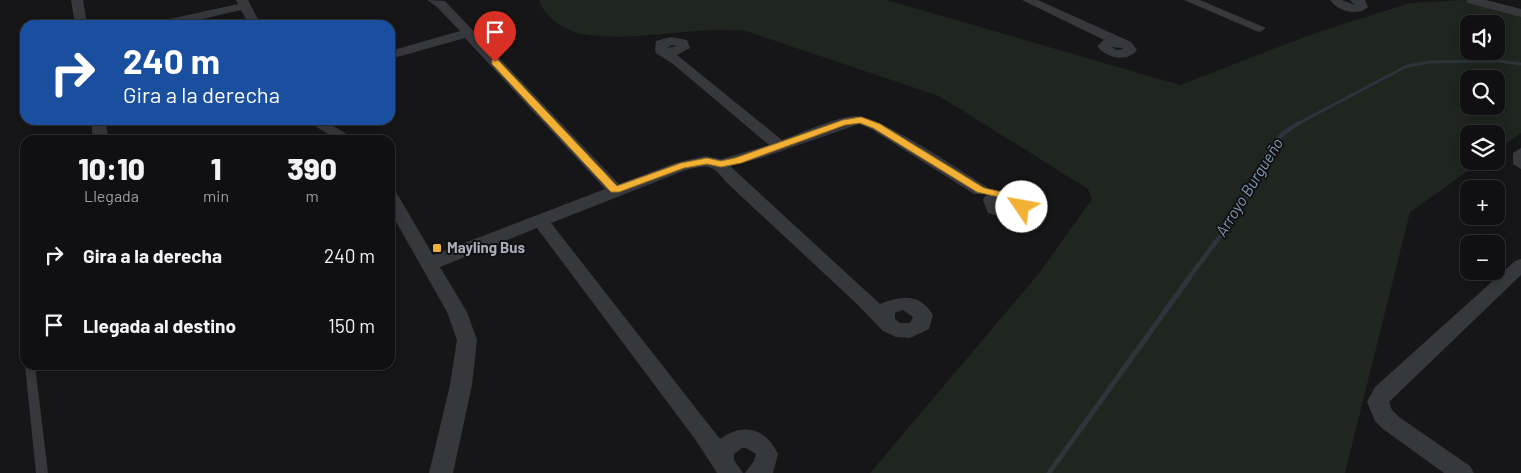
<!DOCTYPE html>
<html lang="es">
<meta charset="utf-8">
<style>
:root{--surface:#101012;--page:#19191b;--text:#f1f3f6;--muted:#9c9d9f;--line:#303032}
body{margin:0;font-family:Barlow,sans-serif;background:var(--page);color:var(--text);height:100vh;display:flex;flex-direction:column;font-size:19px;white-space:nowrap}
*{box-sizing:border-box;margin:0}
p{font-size:16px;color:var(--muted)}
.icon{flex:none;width:28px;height:28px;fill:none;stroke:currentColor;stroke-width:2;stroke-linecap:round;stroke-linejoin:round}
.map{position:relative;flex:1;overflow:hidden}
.side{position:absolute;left:20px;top:135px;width:375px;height:235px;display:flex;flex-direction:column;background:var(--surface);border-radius:15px;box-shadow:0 2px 12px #0003,0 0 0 1px var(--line)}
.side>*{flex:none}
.top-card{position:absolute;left:20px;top:20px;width:375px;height:105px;border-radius:15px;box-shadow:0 2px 12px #0003,0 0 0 1px var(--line);background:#1a4fa0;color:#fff;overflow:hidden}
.controls{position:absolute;left:1460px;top:15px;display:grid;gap:10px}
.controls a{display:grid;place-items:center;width:45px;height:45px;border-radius:10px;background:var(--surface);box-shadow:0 2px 12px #0003,0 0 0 1px var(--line);font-size:25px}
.pin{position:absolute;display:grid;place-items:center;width:42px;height:42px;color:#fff;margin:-51px -21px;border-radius:50% 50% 50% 0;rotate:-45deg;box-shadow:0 0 5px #0007}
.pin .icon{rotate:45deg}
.me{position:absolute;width:55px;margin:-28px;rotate:303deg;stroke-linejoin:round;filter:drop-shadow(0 0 4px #0008)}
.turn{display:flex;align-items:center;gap:18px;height:105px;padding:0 20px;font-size:22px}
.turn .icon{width:65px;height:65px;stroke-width:2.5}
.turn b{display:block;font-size:35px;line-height:42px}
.eta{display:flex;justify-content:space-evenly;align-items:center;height:85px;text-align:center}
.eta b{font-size:30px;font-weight:800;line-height:35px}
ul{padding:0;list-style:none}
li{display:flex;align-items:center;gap:15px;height:70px;padding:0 20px}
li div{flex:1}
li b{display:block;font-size:19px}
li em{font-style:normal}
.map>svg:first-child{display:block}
.green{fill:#1e261f;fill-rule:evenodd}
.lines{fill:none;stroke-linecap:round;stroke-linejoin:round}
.stream-far2{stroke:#2c353c;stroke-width:3}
.stream-far1{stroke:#2c353c;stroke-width:4.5}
.stream{stroke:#2c353c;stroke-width:5}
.service{fill:#37383d;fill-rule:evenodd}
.minor{fill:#37383d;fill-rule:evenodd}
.route{fill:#f2b134;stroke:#9d7322}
.poi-dot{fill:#f2b134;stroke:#111113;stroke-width:2}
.labels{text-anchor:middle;stroke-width:4;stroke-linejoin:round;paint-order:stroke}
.poi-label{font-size:15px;font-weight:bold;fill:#a8adb8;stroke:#111113;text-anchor:start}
.water-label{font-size:16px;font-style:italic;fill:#7f9bb3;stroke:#111113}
</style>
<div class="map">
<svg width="1521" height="473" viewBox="0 0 1521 473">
<rect width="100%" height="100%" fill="#161618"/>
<path class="green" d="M 539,0 L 887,0 L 1180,85 L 1315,33 L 1410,3 L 1462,0 L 1521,16 L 1521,133 L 1496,151 L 1496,134 L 1469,134 L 1469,161 L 1482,161 L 1410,212 L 1345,473 L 870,473 L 1040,272 L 1092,199 L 1088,189 L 939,96 L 746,31 C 692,26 636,43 582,34 C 566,31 543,16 539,0 ZM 1469,24 L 1496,24 L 1496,51 L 1469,51 ZM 1469,79 L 1496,79 L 1496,106 L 1469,106 Z"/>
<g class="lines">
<path class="stream-far2" d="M 1297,124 L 1407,66 L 1431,62 L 1499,61 L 1521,64"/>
<path class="stream-far1" d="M 1188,279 C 1207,253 1228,228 1245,200 C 1263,169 1263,142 1299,123"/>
<path class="stream" d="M 1049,473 L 1189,278"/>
<path class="service" d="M 25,365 L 35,365 L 48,473 L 36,473 Z"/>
<path class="minor" d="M 71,0 L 83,0 L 87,25 L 75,25 Z
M 236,0 L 248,0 L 261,25 L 249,25 L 241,10 L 177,25 L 154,25 L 156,22 L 238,4 Z
M 427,0 L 445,1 L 619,184 L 675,163 L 705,156 L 721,159 L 769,145 L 673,64 L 656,53 L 655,50 L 656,41 L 671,37 L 687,40 L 690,48 L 677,55 L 782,140 C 801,133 836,117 855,116 C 878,114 962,172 986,186 L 988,190 L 986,194 L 974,194 L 871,129 L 859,124 L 761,158 L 730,166 L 880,304 C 901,296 919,292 933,315 L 929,329 L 910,338 L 896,337 L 883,331 L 857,304 L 726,182 C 712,164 708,165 686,170 L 551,223 L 720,439 C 744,422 766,428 778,454 L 773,473 L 745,473 L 754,461 L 756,454 L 746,448 L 742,448 L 734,454 L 734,460 L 743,473 L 717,473 L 695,439 L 537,228 L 440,267 L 467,312 L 477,340 L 472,385 L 453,473 L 429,473 L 450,385 L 457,340 L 447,312 L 390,211 L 390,191 L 396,192 L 433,255 L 605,189 L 465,38 L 390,59 L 390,51 L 460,31 L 437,7 ZM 672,45 L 677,46 L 667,48 ZM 903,310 L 913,317 L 910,323 L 900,323 L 895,319 L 895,313 Z
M 1022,0 L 1038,0 L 1131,42 L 1137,50 C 1127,63 1106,58 1097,46 L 1104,40 ZM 1111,47 L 1122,48 L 1123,49 L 1117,50 Z
M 1184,0 L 1200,0 L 1266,28 L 1260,32 L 1256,31 Z
M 1330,0 L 1342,0 L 1355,5 L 1350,0 L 1365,0 L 1368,7 C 1357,17 1338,11 1330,0 Z
M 1466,0 L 1486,0 L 1521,9 L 1521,17 L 1468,3 Z
M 91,120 L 105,120 L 109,140 L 93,140 Z
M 305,120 L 323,120 L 357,140 L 338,140 Z
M 1521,148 L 1521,169 L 1513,164 L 1513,153 Z
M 1001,190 L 1017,192 L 1026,197 L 1029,210 L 1027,214 L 1008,219 L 988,213 L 983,200 L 985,196 ZM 1003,200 L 1012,203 L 1012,207 L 1001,206 L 1000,202 Z
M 1521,259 L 1521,275 L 1389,402 L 1392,410 L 1399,417 L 1470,466 L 1474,473 L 1444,473 L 1383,429 L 1375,421 L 1367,402 L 1375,387 L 1515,261 Z"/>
</g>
<path class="route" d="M 492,60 L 498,60 L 617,186 L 681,163 L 707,158 L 721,161 L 735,158 L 843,120 L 861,117 L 880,124 L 984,188 L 1020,196 L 1028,207 L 1026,210 L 1018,210 L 1012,200 L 977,192 L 873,128 L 860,123 L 845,125 L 741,163 L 721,167 L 707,164 L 684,168 L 619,192 L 611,192 L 492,64 Z"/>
<rect class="poi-dot" x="432" y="243" width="10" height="10" rx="2.5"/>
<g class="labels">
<g class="poi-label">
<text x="447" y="253">Mayling Bus</text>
</g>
<g class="water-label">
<text transform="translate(1249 187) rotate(-58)" y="6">Arroyo Burgueño</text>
</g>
</g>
</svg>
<div class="controls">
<a><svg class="icon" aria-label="sound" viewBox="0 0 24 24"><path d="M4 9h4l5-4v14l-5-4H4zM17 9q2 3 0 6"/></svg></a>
<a><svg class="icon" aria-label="search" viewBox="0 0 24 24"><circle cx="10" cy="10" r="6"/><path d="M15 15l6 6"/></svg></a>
<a><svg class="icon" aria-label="layers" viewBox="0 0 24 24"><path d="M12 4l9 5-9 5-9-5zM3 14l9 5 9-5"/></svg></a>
<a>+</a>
<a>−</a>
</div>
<div class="pin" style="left:495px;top:62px;background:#d93025"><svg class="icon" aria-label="arrive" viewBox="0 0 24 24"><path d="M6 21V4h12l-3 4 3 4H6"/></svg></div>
<svg class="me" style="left:1022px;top:207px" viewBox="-20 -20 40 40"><circle r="19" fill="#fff"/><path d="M0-13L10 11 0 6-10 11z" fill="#f2b134"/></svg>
<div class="top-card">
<div class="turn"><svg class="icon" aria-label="right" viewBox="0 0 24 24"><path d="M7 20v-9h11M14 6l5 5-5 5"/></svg><div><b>240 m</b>Gira a la derecha</div></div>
</div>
<section class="side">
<div class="eta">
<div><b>10:10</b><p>Llegada</p></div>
<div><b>1</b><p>min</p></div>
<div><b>390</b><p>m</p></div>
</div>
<ul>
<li><svg class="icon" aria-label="right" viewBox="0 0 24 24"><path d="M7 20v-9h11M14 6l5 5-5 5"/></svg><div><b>Gira a la derecha</b></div><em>240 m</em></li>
<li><svg class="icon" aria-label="arrive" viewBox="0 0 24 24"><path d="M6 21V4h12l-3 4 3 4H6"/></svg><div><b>Llegada al destino</b></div><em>150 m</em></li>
</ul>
</section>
</div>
